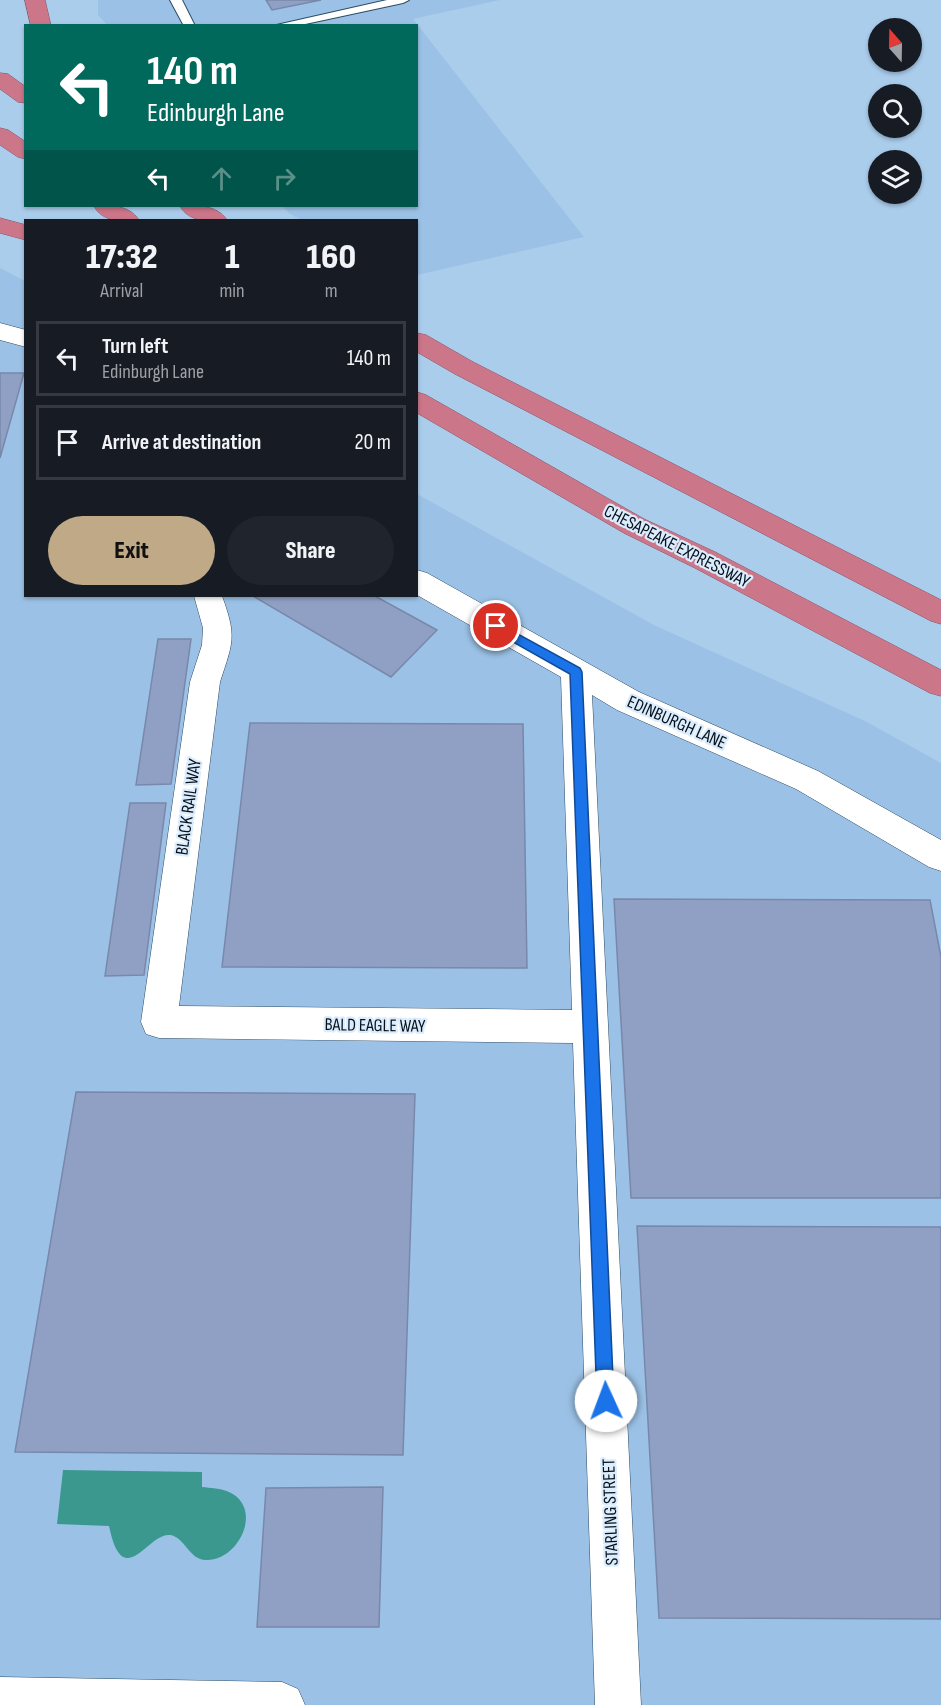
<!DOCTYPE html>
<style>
:root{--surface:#171b24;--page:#20242c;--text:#f1f3f6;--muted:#9ea1a6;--line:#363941;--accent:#c0a987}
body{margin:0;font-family:"Sofia Sans Condensed",sans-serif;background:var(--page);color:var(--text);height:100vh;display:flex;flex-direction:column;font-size:22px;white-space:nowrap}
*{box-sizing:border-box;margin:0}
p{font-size:20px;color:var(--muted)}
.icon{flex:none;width:33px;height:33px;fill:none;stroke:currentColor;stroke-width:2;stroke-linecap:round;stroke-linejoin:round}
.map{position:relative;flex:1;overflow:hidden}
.sheet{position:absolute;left:24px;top:219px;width:394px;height:378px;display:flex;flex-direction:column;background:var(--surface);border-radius:0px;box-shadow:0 2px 4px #0004}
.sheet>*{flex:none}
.banner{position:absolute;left:24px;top:24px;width:394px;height:183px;border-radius:0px;box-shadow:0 2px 4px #0004;background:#00695c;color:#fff;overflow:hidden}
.needle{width:39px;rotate:340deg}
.tools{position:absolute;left:868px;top:18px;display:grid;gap:12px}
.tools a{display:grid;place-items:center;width:54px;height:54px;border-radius:50%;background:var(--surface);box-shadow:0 2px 4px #0004;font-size:30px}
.pin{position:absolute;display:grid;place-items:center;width:51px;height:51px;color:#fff;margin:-26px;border:3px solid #fff;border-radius:50%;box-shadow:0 2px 6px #0007}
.me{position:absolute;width:66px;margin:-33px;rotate:358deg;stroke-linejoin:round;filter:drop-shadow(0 0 4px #0008)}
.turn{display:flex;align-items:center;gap:21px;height:126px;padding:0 24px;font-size:27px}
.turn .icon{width:78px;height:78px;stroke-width:2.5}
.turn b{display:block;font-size:42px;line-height:51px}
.lanes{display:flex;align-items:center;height:57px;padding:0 24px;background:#0003;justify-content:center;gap:30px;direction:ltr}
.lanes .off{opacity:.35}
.eta{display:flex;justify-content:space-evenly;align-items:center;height:102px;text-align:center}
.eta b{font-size:36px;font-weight:800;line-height:42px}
.action{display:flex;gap:12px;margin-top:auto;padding:12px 24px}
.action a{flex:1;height:69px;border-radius:36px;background:var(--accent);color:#111;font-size:24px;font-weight:800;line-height:69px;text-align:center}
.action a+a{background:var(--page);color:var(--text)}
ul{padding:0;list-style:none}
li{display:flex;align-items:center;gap:18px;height:75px;margin:0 12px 9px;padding:0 12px;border:3px solid var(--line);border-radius:0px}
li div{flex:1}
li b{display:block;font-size:22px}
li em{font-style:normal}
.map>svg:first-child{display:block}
.built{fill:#9bc2e6}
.water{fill:#3a988e}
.building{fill:#90a0c4;stroke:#7888ab;stroke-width:1.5}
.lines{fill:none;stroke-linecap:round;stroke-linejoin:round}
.service-casing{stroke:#2d4b64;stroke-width:2}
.minor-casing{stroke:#2d4b64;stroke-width:1}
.motorway-casing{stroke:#865263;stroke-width:1}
.service{fill:#fff;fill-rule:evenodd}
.minor{fill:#fff;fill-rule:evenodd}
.motorway{fill:#cc768a;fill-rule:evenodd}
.route{fill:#1a73e8;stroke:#114b97;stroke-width:1.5}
.labels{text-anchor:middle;stroke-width:4.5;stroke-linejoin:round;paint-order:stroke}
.street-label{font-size:18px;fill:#05101b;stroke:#dbecfc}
</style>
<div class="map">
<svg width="941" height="1705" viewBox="0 0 941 1705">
<rect width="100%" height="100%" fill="#abcdec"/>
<path class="built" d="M 98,0 L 500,0 L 413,19 L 584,237 L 417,275 L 417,220 L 302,220 L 290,214 L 282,206 L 417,206 L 417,26 L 108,26 L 98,15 Z
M 0,268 L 25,281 L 26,596 L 417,596 L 417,494 L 654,625 L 867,722 L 941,763 L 941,1705 L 0,1705 Z"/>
<path class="water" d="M 63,1470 L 202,1472 L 202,1487 C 210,1488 221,1488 229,1492 C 264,1508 239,1561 206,1560 C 189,1560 185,1537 170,1535 C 148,1532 123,1594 109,1526 L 57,1524 Z"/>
<path class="building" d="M 266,0 L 321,0 L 272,10 Z
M 0,373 L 24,373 L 0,458 Z
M 253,596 L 375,596 L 437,630 L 391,677 Z
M 158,639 L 191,639 L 171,784 L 136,785 Z
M 250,723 L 523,724 L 527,968 L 222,967 Z
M 130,803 L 166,803 L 144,975 L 105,976 Z
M 614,899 L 930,900 L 941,957 L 941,1198 L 631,1198 Z
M 76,1092 L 415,1094 L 403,1455 L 15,1452 Z
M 637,1226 L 941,1227 L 941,1619 L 659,1618 Z
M 383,1487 L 379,1627 L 257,1627 L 266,1488 Z"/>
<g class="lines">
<g class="service-casing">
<path id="service" d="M 170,0 L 182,0 L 195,26 L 184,26 Z
M 387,0 L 409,0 L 403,3 L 296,26 L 272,26 Z"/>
</g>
<g class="minor-casing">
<path id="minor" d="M 0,323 L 26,330 L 26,347 L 0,340 Z
M 417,570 L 427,573 L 639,692 L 818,771 L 941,840 L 941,871 L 929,867 L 796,789 L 617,710 L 592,695 L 641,1705 L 595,1705 L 573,1043 L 159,1038 L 146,1034 L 141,1022 L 190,682 L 202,645 L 203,628 L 194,596 L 222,596 C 237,637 233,642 220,682 L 179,1006 L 572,1010 L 561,677 L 417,595 Z
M 0,1677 L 282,1682 L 298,1689 L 305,1705 L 0,1705 Z"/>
</g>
<g class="motorway-casing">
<path id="motorway" d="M 25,0 L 45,0 L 51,26 L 31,26 Z
M 0,73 L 8,74 L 26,87 L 26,103 L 18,102 L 0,89 Z
M 0,128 L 8,130 L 26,142 L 26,159 L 18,157 L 0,145 Z
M 94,206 C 111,206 128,204 139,220 C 122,222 102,222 94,206 Z
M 180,206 C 197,206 216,204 227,220 C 210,222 188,222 180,206 Z
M 0,218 L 26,225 L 26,240 L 0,233 Z
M 417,333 L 426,335 L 473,362 L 941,600 L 941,624 L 931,621 L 455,374 L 417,352 Z
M 417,392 L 426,395 L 644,519 L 715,552 L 941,670 L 941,696 L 930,693 L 695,568 L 624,533 L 417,413 Z"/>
</g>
<use href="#service" class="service"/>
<use href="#minor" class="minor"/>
<use href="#motorway" class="motorway"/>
</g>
<path class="route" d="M 496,622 L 580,668 L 582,672 L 614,1401 L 612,1407 L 606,1410 L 600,1407 L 597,1401 L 570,674 L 492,630 L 492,623 Z"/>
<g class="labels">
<g class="street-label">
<text transform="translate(677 546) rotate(27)" y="6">CHESAPEAKE EXPRESSWAY</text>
<text transform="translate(677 722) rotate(24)" y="6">EDINBURGH LANE</text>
<text transform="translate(188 807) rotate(-82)" y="6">BLACK RAIL WAY</text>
<text transform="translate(375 1025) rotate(1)" y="6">BALD EAGLE WAY</text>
<text transform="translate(610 1512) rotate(-92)" y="6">STARLING STREET</text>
</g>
</g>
</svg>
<div class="tools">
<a><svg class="needle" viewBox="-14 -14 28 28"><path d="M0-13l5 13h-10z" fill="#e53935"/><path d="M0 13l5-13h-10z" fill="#9ea1a6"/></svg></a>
<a><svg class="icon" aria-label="search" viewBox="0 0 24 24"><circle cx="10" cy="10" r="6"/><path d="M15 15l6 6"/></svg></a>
<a><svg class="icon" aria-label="layers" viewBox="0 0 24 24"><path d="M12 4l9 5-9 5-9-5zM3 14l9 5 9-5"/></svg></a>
</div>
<div class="pin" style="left:496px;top:626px;background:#d93025"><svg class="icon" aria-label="arrive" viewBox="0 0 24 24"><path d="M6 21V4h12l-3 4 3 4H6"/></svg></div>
<svg class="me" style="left:606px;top:1401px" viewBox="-20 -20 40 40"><circle r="19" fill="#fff"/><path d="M0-13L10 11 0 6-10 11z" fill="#1a73e8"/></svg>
<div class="banner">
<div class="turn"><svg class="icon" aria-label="left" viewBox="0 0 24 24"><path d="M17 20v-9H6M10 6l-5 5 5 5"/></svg><div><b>140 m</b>Edinburgh Lane</div></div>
<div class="lanes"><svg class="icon" aria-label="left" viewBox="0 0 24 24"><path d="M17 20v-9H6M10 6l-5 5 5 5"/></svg><svg class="icon off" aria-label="ahead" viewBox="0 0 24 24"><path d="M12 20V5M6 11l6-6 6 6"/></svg><svg class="icon off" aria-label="right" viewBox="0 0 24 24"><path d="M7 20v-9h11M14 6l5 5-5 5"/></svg></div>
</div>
<section class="sheet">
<div class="eta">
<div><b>17:32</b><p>Arrival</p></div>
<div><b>1</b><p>min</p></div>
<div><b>160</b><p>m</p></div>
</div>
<ul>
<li><svg class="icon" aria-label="left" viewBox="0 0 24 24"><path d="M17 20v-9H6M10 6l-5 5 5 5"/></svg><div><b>Turn left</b><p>Edinburgh Lane</p></div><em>140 m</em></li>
<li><svg class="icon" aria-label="arrive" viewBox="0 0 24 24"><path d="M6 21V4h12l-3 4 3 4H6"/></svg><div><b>Arrive at destination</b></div><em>20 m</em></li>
</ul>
<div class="action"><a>Exit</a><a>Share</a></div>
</section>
</div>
